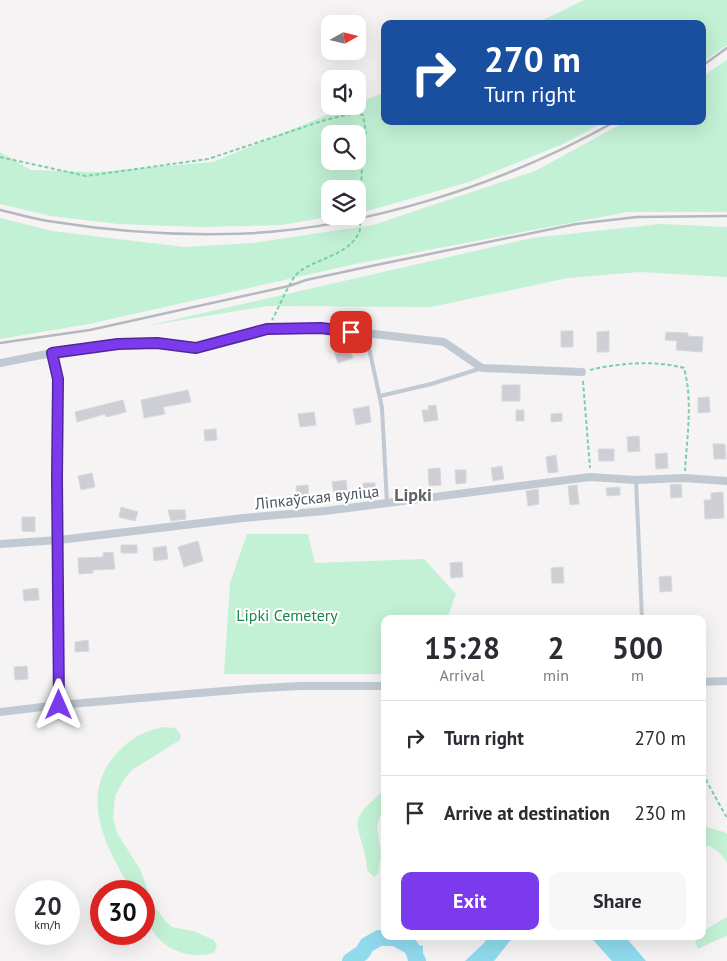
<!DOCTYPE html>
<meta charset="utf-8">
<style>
:root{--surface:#fff;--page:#f7f7f7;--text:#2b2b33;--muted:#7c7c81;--line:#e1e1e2;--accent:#7c3aed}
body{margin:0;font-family:"PT Sans",sans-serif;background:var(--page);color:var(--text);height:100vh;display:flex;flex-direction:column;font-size:19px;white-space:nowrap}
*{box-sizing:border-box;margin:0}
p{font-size:16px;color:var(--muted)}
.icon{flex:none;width:28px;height:28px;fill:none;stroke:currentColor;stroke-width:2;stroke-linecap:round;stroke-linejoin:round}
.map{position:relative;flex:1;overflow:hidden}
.side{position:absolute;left:381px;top:615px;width:325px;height:325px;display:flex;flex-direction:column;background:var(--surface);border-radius:10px;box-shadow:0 5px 20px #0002}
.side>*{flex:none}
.hud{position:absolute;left:381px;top:20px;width:325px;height:105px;border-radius:10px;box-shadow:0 5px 20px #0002;background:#1a4fa0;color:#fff;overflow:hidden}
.needle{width:32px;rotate:82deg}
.controls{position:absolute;left:321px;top:15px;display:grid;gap:10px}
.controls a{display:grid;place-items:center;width:45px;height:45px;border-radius:10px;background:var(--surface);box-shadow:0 5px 20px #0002;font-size:25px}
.speed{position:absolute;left:15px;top:880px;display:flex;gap:10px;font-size:25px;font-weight:700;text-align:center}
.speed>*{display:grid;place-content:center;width:65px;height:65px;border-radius:50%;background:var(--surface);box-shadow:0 5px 20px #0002;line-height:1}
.speed small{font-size:12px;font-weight:400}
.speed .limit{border:8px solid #d22;background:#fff;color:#111}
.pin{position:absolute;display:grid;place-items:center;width:42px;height:42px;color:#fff;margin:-21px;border-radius:10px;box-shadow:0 2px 8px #0006}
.me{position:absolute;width:55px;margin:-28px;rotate:0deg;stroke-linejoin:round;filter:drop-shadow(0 0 4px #0008)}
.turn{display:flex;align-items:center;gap:18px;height:105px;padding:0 20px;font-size:22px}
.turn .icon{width:65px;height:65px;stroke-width:2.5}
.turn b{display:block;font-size:35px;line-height:42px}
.eta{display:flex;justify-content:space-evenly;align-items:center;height:85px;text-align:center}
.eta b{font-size:30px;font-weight:600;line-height:35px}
.cta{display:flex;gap:10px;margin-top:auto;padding:10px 20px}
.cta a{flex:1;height:58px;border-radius:10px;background:var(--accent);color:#fff;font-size:20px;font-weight:600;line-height:58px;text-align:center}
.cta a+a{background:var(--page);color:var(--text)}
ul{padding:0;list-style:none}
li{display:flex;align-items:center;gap:15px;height:75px;padding:0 20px;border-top:1px solid var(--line)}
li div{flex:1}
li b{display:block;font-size:19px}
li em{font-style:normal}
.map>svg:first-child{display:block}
.green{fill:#c3f1d5;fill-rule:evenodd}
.water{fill:#90daee}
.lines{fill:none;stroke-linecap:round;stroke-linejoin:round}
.river{stroke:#90daee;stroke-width:16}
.building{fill:#cdcfd5;stroke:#d7d9de}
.path{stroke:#7ad0a6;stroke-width:2;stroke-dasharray:4 2.5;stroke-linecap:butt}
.lane{stroke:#c1cad2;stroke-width:4}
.street{stroke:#c1cad2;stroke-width:8}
.rail{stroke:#b5b8bd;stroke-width:2.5}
.route-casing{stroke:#51269a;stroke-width:12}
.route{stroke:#7c3aed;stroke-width:9}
.labels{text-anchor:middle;stroke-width:4.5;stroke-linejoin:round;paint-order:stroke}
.street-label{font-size:16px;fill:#4a5661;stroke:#fff}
.park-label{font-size:16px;fill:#17864f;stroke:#fff}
.neighbourhood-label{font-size:18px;font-weight:bold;fill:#5f6368;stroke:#fff}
</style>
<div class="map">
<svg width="727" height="961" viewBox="0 0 727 961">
<rect width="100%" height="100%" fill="#f5f3f3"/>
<path class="green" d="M 584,0 L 727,0 L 727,45 L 703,62 L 702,24 L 535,24 Z
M 727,60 L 727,212 L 628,212 L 360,263 L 89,324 L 0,339 L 0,218 L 52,231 L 184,247 L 253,243 L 373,225 L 535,171 L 627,121 L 702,121 L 703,76 Z
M 385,92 L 385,121 L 606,121 L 563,144 L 469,182 L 367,211 L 358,212 L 358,189 L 330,189 L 330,216 L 333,216 L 282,225 L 200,227 L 118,224 L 51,216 L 0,204 L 0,152 L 31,170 L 98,172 L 213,162 L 349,106 L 358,106 L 358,103 ZM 330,134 L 358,134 L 358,161 L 330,161 Z
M 660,224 L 727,227 L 727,277 L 640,272 L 568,278 L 431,307 L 267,306 L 146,326 L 532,238 Z
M 247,534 L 308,534 L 315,563 L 424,559 L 456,594 L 447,619 L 385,619 L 385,674 L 224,674 L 230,583 Z
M 163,727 L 175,728 L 181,735 L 180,740 L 132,770 L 123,781 L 115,796 L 113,818 L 117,833 L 140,869 L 153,904 L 166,922 L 172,927 L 193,931 L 214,940 L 217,946 L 214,953 C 181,961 152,944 144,911 C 142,905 144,897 144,891 L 132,891 C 107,849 77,796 117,753 C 132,737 142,732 163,727 Z
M 385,790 L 385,810 L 382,811 L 377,826 L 381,854 L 378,874 L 374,877 L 367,870 C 364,825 339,826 385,790 Z
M 703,826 L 724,832 L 727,834 L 727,863 C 721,853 714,846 703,845 Z
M 727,917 L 727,936 L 721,938 L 698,949 L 695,942 L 697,936 L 702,936 L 703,931 Z"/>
<path class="water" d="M 487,936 L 514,936 L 494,961 L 465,961 L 485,942 Z
M 584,936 L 622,936 L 629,941 L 646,961 L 612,961 L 594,941 Z
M 409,943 L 423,946 L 423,961 L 408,961 L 405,948 Z"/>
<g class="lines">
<path class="river" d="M 350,961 L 362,953 L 367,945 L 379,938 L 395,938 L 411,947 L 418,961"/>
</g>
<path class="building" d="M 561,331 L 573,331 L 573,347 L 561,347 Z
M 609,331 L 609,352 L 597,352 L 597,332 Z
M 666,332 L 688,333 L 688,336 L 703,337 L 702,352 L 676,350 L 677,341 L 665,340 Z
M 349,347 L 353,358 L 338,363 L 334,351 Z
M 502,385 L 520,385 L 520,401 L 502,401 Z
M 188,390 L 191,402 L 163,407 L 165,414 L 144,418 L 141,400 Z
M 709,397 L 710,412 L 698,413 L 698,398 Z
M 123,400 L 126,412 L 106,417 L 105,414 L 77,422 L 75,412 Z
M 436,405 L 438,420 L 424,422 L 422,410 L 429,410 L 428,406 Z
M 369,406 L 371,422 L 356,425 L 353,409 Z
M 516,410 L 524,410 L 524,421 L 516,421 Z
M 314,412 L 316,425 L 300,427 L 298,414 Z
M 562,413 L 562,421 L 551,422 L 551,414 Z
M 216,429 L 217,440 L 205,441 L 204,430 Z
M 639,436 L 640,451 L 628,452 L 627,437 Z
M 713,444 L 725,444 L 726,459 L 714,459 Z
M 598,449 L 614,449 L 614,461 L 599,461 Z
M 667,453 L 668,468 L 656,469 L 655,454 Z
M 556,455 L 558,472 L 548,473 L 546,457 Z
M 502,466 L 504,479 L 493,481 L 491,468 Z
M 440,468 L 441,485 L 429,486 L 428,469 Z
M 455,470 L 466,470 L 466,483 L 456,484 Z
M 92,473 L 95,487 L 81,490 L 78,476 Z
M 346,480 L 348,498 L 338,500 L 337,493 L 334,493 L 332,482 Z
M 363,483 L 375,483 L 376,498 L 364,498 Z
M 681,484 L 682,497 L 671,498 L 670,485 Z
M 308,485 L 309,500 L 297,501 L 296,486 Z
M 577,485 L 579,504 L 570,505 L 568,486 Z
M 620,487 L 620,495 L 607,496 L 606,488 Z
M 538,489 L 539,504 L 528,506 L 526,491 Z
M 723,492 L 724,518 L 705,519 L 704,500 L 711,500 L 711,493 Z
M 121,507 L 138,512 L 135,521 L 119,517 Z
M 168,510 L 185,510 L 186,519 L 171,521 Z
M 22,517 L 35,517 L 35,532 L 22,531 Z
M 198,541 L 203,561 L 184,567 L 178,547 Z
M 121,545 L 137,545 L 137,553 L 121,553 Z
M 166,546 L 168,559 L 154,561 L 153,548 Z
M 113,552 L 115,569 L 93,570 L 93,573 L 79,574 L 78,558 L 103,557 L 103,553 Z
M 462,562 L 463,577 L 451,578 L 450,563 Z
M 563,567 L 564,583 L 552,583 L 551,568 Z
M 671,576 L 672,591 L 660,592 L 659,577 Z
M 38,588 L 39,600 L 24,601 L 23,590 Z
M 88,640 L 89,651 L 75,652 L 75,642 Z
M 27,666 L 28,679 L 15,680 L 14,667 Z"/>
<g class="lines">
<path class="path" d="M 0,157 L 86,176 L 208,159 L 325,120 L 355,113 L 363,115 L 366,132 L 362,161 L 360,230 C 350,256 318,257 299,272 C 291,277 278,310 272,320
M 590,370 C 619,363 655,360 684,368 C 693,400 687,437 685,471
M 583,381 L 590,468
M 702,767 L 707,782 L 727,818"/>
<path class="lane" d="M 366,334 L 382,408 L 387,503
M 380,396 L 431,384 L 482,368
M 636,480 L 642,619"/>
<path class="street" d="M 52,353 L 58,379 L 57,477 L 59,705
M 0,363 L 52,353 L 118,344 L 157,343 L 195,348 L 267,329 L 321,328 L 444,342 L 482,368 L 582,372
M 0,544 L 59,540 L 243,518 L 325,511 L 590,477 L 636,480 L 684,478 L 727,481
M 702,682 L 727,681
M 0,712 L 59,705 L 247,689 L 301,686 L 385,686"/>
<path class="rail" d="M 702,66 L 727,48
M 0,210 C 18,214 37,220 55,222 C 111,231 168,235 224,234 C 355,233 503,185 616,121
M 0,343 L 90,330 L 289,286 L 306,280 L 376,265 L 576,224 L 637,217 L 727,216"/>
</g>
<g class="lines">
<g class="route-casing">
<path id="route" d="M 59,705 L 57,478 L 58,379 L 52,353 L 118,344 L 157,343 L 196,348 L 267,329 L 321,328 L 351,332"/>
</g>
<use href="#route" class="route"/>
</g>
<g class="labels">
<g class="street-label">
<text transform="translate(317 497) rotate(-6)" y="6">Ліпкаўская вуліца</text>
</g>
<g class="park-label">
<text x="287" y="621">Lipki Cemetery</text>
</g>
<g class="neighbourhood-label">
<text x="413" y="501">Lipki</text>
</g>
</g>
</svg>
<div class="controls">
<a><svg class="needle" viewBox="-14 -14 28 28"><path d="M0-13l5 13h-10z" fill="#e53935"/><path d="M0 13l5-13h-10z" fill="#7c7c81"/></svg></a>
<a><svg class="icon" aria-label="sound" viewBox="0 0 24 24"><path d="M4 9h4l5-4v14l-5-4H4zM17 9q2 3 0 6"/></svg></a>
<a><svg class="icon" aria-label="search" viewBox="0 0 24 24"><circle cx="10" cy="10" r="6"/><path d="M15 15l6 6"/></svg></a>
<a><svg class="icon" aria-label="layers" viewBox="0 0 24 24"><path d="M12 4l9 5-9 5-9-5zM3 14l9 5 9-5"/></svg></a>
</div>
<div class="speed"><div>20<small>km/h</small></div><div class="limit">30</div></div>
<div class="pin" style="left:351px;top:332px;background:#d93025"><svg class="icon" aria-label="arrive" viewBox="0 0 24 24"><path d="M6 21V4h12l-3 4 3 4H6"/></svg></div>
<svg class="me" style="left:59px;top:705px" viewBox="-20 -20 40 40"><path d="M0-17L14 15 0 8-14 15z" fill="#7c3aed" stroke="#fff" stroke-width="4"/></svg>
<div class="hud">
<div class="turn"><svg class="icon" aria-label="right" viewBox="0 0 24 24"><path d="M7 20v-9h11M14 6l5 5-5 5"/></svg><div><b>270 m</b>Turn right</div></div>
</div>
<section class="side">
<div class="eta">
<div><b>15:28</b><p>Arrival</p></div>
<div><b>2</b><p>min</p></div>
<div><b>500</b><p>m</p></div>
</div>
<ul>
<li><svg class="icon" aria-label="right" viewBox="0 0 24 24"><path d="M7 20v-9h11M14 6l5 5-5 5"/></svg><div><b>Turn right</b></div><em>270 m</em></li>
<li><svg class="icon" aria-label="arrive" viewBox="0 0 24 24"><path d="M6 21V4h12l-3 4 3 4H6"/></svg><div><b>Arrive at destination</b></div><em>230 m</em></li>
</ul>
<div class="cta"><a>Exit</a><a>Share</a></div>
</section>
</div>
